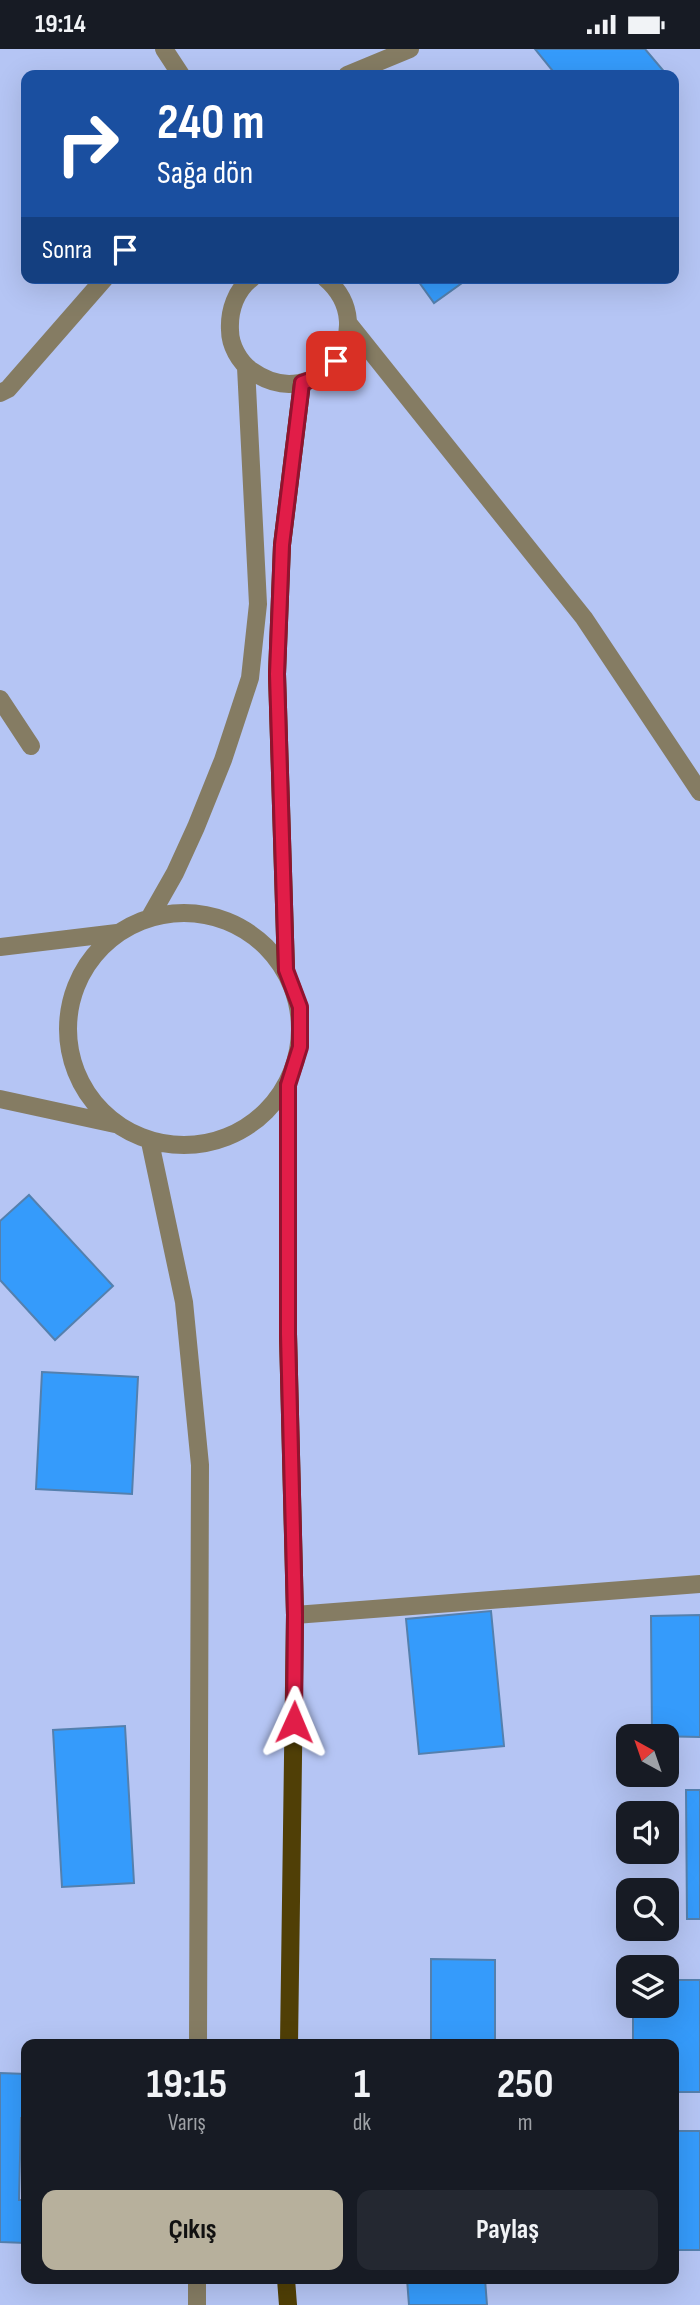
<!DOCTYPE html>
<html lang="tr">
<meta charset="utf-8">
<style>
:root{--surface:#171b24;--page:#242831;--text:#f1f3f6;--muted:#9ea1a6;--accent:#b7b09c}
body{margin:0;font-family:"Sofia Sans Condensed",sans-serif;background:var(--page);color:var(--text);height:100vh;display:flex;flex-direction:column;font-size:26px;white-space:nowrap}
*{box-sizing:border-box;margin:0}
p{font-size:23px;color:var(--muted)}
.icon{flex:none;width:38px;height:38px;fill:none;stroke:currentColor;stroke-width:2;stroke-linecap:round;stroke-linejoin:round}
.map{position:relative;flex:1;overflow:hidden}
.side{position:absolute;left:21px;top:1990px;width:658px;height:245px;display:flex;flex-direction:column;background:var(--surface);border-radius:14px;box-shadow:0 7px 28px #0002}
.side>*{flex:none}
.banner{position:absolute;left:21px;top:21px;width:658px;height:214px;border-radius:14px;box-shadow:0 7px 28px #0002;background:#1a4fa0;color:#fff;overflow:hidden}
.needle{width:46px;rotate:320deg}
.tools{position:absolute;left:616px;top:1675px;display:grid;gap:14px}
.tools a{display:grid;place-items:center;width:63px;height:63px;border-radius:14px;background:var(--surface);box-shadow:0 7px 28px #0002;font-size:35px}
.pin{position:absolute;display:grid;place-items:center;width:60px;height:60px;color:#fff;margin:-30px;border-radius:14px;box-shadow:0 4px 10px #0006}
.me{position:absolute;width:77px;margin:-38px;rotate:1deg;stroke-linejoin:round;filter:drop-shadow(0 0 5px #0008)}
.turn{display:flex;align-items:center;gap:24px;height:147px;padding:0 21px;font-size:32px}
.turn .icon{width:91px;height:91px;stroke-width:2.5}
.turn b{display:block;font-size:49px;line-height:60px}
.then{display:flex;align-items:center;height:66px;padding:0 21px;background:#0003;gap:14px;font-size:26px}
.eta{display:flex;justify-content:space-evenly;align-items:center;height:119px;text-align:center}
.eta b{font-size:42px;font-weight:700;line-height:49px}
.action{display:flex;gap:14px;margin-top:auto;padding:14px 21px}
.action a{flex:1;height:80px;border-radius:14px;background:var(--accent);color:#111;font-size:28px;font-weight:700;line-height:80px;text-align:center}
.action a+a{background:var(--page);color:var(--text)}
.status{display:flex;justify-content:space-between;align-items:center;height:49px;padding:0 35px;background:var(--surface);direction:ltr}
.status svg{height:19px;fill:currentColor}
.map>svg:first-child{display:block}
.building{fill:#359bfb;stroke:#5480ae;stroke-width:2}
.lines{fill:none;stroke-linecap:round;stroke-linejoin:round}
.minor{stroke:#857c63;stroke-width:18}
.major{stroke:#503f06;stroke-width:18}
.route-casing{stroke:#92132f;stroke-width:18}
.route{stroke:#e11d48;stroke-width:12}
</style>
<div class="status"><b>19:14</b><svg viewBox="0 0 49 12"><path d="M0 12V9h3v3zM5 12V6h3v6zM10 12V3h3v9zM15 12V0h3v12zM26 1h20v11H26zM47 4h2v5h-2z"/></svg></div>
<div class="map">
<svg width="700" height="2256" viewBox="0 0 700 2256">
<rect width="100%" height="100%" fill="#b5c5f4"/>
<path class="building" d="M 535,0 L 645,0 L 667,26 L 556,26 Z
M 416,229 L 469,229 L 434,254 Z
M 29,1146 L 113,1237 L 55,1291 L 0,1231 L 0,1172 Z
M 42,1323 L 138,1328 L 132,1445 L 36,1440 Z
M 491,1562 L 504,1697 L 419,1705 L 406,1570 Z
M 700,1566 L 700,1688 L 652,1687 L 651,1567 Z
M 125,1677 L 134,1834 L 62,1838 L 53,1681 Z
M 686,1741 L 700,1741 L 700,1870 L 687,1870 Z
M 431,1910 L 495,1911 L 495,1995 L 431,1995 Z
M 667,1931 L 700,1931 L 700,2043 L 674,2043 L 674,1995 L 633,1995 L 633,1956 L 667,1956 Z
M 0,2024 L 26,2025 L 26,2069 L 21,2069 L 19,2151 L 26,2151 L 26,2194 L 0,2193 Z
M 676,2082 L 700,2082 L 700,2201 L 676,2201 Z
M 407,2230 L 485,2230 L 487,2256 L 409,2256 Z"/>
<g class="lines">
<path class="minor" d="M 164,0 L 181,26
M 347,26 L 410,0
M 252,229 C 236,241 229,261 230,281 C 230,296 239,313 252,322 C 316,368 385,280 325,229
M 349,275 L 584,569 L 700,743
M 0,344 L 8,340 L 105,229
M 0,650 L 31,697
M68 980a116 116 0 1 1 232 0a116 116 0 1 1-232 0Z
M 150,868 L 175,824 L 196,778 L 223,711 L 250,629 L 258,555 L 246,318
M 0,898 L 117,884
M 0,1050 L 115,1075
M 150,1093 L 184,1253 L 200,1416 L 198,1995
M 295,1566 L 700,1535
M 197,2256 L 197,2230"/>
<path class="major" d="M 286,921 L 277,625 L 282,496 L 302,334
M 288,1036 L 288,1285 L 295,1566 L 289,1995
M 286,2230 L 288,2256"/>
</g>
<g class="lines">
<g class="route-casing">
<path id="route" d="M 294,1673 L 295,1566 L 288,1285 L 288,1036 L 300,998 L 300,958 L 286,921 L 277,625 L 282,496 L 302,334 L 321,327 L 336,312"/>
</g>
<use href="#route" class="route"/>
</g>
</svg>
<div class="tools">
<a><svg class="needle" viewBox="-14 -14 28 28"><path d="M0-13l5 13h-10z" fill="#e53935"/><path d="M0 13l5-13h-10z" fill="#9ea1a6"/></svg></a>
<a><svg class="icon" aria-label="sound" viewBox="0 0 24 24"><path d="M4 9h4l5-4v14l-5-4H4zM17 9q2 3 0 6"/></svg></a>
<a><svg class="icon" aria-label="search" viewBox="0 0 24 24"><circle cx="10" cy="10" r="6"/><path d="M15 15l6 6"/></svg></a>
<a><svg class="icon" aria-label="layers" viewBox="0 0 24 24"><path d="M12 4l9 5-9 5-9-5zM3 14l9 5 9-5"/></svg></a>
</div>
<div class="pin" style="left:336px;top:312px;background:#d93025"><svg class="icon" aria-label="arrive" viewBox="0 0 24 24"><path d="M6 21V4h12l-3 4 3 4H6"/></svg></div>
<svg class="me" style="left:294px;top:1673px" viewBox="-20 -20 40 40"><path d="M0-17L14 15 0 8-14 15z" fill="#e11d48" stroke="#fff" stroke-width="4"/></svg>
<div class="banner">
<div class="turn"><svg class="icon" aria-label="right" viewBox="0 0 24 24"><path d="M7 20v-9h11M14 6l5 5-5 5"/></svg><div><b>240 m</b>Sağa dön</div></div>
<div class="then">Sonra<svg class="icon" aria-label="arrive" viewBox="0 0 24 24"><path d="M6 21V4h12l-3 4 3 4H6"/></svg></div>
</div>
<section class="side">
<div class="eta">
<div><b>19:15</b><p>Varış</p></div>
<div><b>1</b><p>dk</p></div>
<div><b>250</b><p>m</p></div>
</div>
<div class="action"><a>Çıkış</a><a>Paylaş</a></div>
</section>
</div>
